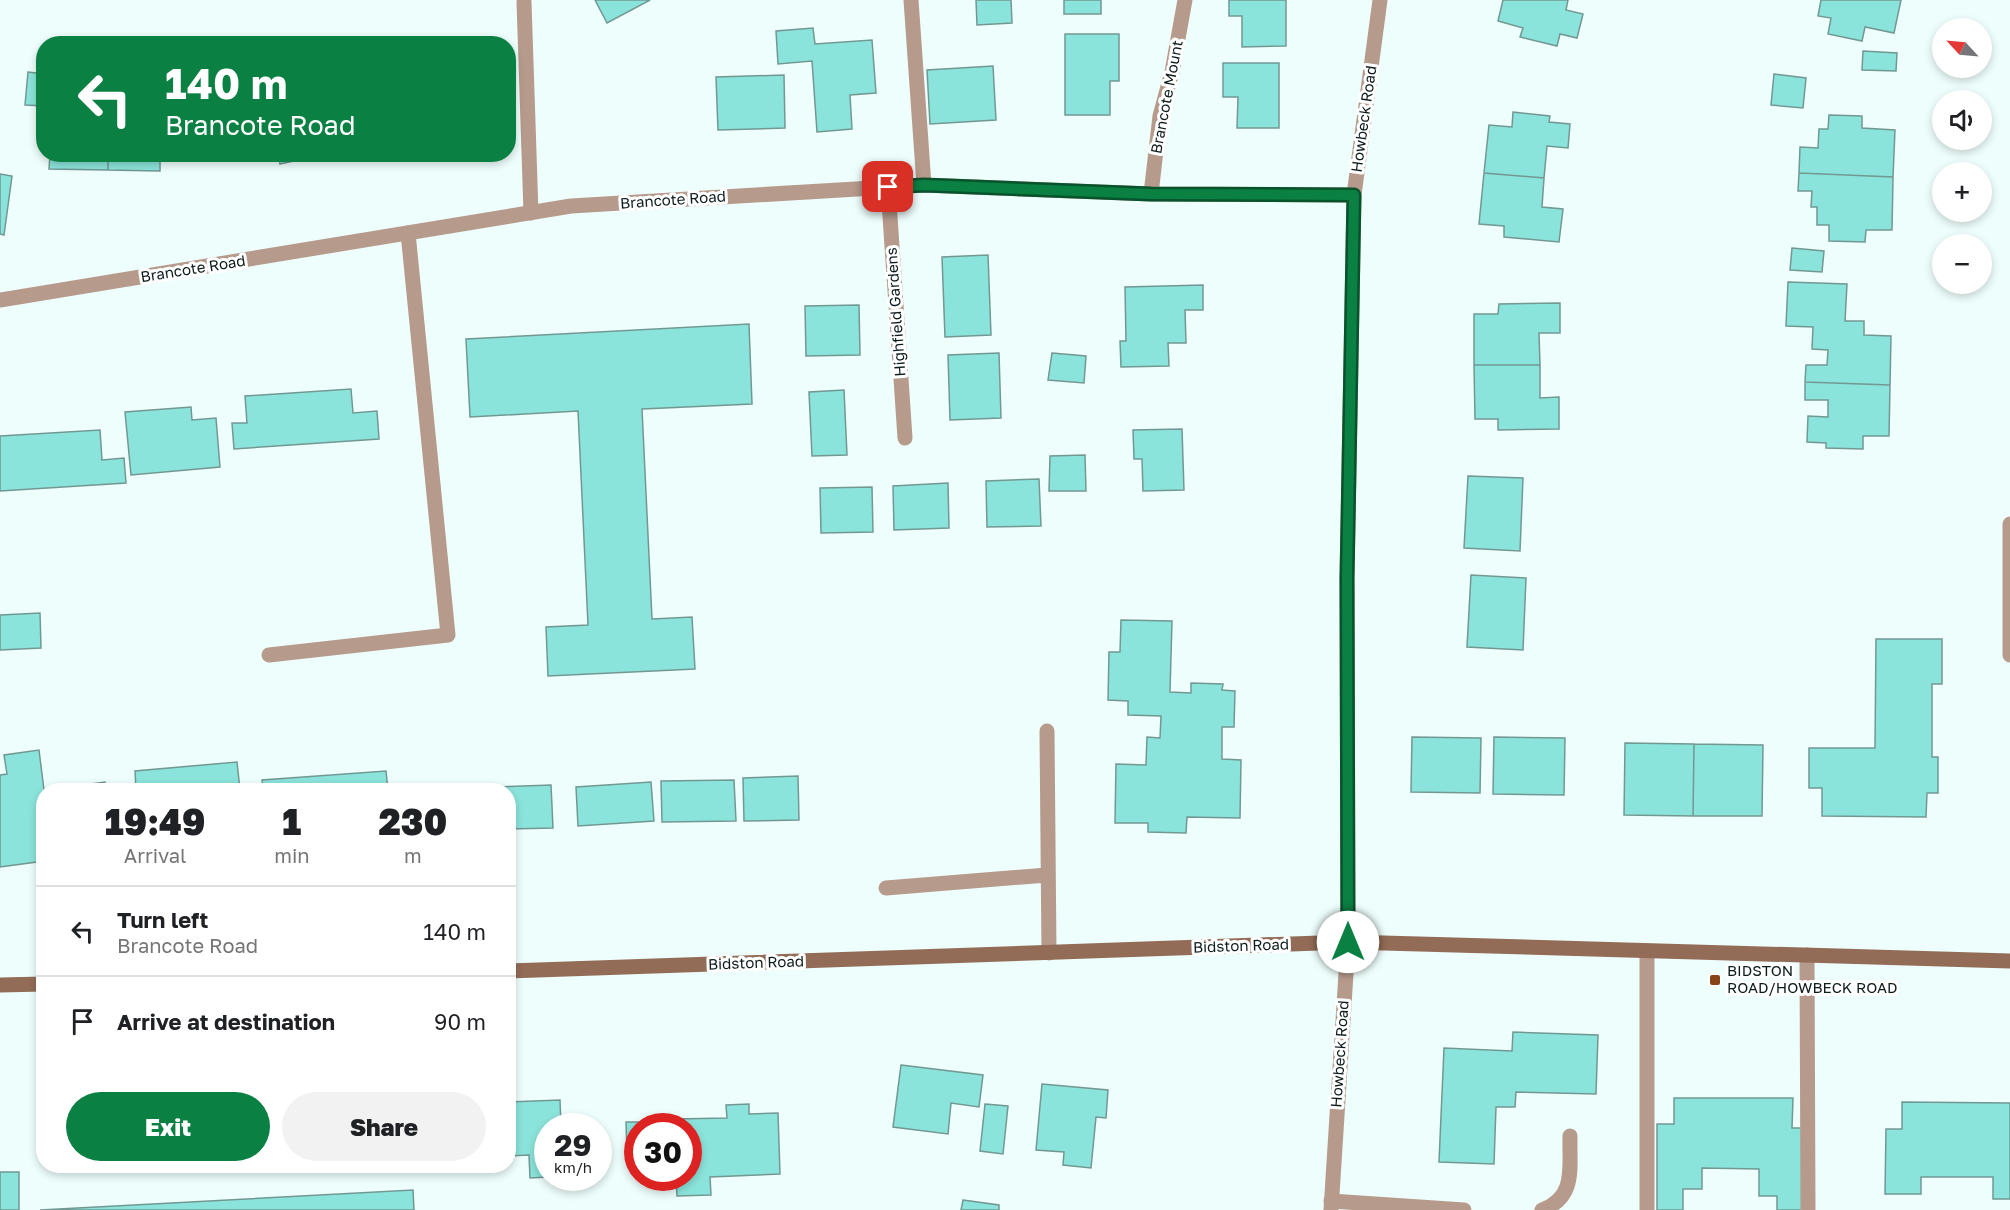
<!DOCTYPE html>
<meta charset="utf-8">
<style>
:root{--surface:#fff;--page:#f2f2f2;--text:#202124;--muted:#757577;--line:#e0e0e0;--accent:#0b8043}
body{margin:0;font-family:"Golos Text",sans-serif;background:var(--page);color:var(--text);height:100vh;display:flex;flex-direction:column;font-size:22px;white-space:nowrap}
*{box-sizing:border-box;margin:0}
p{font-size:20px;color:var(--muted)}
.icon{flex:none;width:33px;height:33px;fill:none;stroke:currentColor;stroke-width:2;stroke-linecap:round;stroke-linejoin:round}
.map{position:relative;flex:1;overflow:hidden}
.side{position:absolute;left:36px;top:783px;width:480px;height:390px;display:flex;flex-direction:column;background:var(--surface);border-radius:24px;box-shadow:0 3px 9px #0003}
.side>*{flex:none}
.hud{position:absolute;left:36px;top:36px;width:480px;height:126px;border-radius:24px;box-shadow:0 3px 9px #0003;background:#0b8043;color:#fff;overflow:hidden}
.needle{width:39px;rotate:296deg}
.tools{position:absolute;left:1932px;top:18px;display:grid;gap:12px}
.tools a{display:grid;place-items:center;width:60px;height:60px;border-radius:50%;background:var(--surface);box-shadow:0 3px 9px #0003;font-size:30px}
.speed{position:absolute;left:534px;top:1113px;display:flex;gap:12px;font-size:30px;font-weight:700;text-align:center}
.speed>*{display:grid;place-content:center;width:78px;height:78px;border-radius:50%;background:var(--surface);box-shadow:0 3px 9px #0003;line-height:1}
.speed small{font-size:15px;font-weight:400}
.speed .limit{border:9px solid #d22;background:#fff;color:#111}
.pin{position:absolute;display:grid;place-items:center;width:51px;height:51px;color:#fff;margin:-26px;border-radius:12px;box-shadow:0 3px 9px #0006}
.me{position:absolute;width:66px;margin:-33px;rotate:0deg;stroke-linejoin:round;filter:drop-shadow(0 0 4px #0008)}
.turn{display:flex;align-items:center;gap:21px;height:126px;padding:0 30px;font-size:27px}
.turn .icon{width:78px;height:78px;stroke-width:2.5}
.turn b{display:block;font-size:42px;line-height:51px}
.eta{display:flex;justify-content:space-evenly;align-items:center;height:102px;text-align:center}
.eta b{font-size:36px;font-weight:800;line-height:42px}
.cta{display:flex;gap:12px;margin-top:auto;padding:12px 30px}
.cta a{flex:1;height:69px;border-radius:36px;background:var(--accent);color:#fff;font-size:24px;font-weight:800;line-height:69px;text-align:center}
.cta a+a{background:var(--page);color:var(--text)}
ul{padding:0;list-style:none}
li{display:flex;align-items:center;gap:18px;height:90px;padding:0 30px;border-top:2px solid var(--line)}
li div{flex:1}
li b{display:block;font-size:22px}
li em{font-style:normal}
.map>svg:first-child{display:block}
.building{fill:#8be4db;stroke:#729894;stroke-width:1.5}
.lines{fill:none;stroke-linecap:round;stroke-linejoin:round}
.lane{stroke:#b69a8c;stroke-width:15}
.street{stroke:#b69a8c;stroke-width:15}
.secondary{stroke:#936c57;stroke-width:15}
.route-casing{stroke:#07532c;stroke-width:15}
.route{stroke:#0b8043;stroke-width:10}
.poi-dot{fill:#874218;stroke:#fff;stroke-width:2}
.labels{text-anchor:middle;stroke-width:6;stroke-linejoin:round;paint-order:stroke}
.street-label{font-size:15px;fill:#0d1c1b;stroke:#fff}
.poi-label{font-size:15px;fill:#0d1c1b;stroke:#fff;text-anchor:start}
</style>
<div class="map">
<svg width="2010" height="1210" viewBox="0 0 2010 1210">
<rect width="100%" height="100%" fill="#eefefc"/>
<path class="building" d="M 595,0 L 650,0 L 607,23 Z
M 976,0 L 1011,0 L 1012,23 L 977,25 Z
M 1064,0 L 1101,0 L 1101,14 L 1064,14 Z
M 1229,0 L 1286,0 L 1286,46 L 1242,47 L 1242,16 L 1229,16 Z
M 1503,0 L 1568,0 L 1566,10 L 1583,14 L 1577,38 L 1560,34 L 1557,46 L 1520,37 L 1523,28 L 1498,21 Z
M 1821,0 L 1901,0 L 1894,33 L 1865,27 L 1862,41 L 1828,34 L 1831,18 L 1818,16 Z
M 813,28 L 815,44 L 872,40 L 876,93 L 850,95 L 852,129 L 817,132 L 812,61 L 778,64 L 776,31 Z
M 1065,34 L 1119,34 L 1119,81 L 1110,81 L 1110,115 L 1065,115 Z
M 1863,51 L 1897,53 L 1896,71 L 1862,70 Z
M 1223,63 L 1279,63 L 1279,128 L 1237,128 L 1238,97 L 1223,97 Z
M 993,66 L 996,120 L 930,124 L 927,70 Z
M 28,72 L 44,74 L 44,106 L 25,105 Z
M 1774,74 L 1806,78 L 1803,108 L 1771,105 Z
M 784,75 L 785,128 L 718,130 L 716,77 Z
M 42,111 L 44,111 L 44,149 L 41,149 Z
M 1513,112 L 1550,116 L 1549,122 L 1570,124 L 1568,148 L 1547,146 L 1544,178 L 1484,173 L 1489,125 L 1512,127 Z
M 1829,115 L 1862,116 L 1862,128 L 1895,130 L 1893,177 L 1799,173 L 1800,147 L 1818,148 L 1819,129 L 1828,129 Z
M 50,154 L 108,154 L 108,170 L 49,169 Z
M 108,154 L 160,154 L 160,171 L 108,170 Z
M 244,154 L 276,154 L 246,161 Z
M 278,154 L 306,154 L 307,158 L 280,164 Z
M 1484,173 L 1544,178 L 1542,207 L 1563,209 L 1559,242 L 1504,237 L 1504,226 L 1479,224 Z
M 1799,173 L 1893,177 L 1892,230 L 1866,230 L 1865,242 L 1829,241 L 1829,225 L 1817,225 L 1817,207 L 1811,207 L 1812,191 L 1798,191 Z
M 0,174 L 12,176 L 4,235 L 0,234 Z
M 1792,248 L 1824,251 L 1822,272 L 1790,270 Z
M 988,255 L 991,335 L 945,337 L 942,257 Z
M 1788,282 L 1847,284 L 1845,321 L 1864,321 L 1864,335 L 1891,336 L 1890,385 L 1805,382 L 1806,365 L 1827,365 L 1828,350 L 1812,349 L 1813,327 L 1786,326 Z
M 1203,285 L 1203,310 L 1185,310 L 1186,343 L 1168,343 L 1169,366 L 1121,367 L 1120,341 L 1126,341 L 1125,287 Z
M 1560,303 L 1560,333 L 1539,333 L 1540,365 L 1474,365 L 1474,314 L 1498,314 L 1499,304 Z
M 859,305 L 860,355 L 806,356 L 805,306 Z
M 749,324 L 752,404 L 642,409 L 652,619 L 692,617 L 695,669 L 548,676 L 546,627 L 588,625 L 578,411 L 470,417 L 466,339 Z
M 999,353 L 1001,418 L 950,420 L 948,355 Z
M 1052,353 L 1086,356 L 1084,383 L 1048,380 Z
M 1474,365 L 1540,365 L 1540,398 L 1559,397 L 1559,429 L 1498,430 L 1498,419 L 1475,419 Z
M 1805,382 L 1890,385 L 1889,436 L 1863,436 L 1863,449 L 1826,448 L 1826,443 L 1807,442 L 1808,416 L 1828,417 L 1828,400 L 1805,400 Z
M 351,389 L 353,413 L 377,411 L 379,439 L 234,449 L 232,423 L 247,423 L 245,396 Z
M 844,390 L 847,455 L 812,456 L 809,392 Z
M 191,407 L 192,420 L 216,418 L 220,467 L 131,475 L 125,412 Z
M 1182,429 L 1184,490 L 1143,491 L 1142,459 L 1134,459 L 1133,430 Z
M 100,430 L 102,460 L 124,458 L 126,483 L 0,491 L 0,436 Z
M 1085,455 L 1086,491 L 1049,491 L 1050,456 Z
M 1468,476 L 1523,478 L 1520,551 L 1464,548 Z
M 1039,479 L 1041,526 L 987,527 L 986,481 Z
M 948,483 L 949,528 L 894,530 L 893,486 Z
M 872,487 L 873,532 L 821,533 L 820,488 Z
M 1471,575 L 1526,578 L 1523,650 L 1467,647 Z
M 40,613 L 41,648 L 0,650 L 0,615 Z
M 1121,620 L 1172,621 L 1170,692 L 1191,693 L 1191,683 L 1223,684 L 1222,690 L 1235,691 L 1234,727 L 1222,727 L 1222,759 L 1241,760 L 1240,818 L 1187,817 L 1186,833 L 1148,832 L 1148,823 L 1115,823 L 1116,764 L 1146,765 L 1147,737 L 1160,738 L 1161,716 L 1128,715 L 1128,701 L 1108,700 L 1109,652 L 1120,652 Z
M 1876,639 L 1942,639 L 1942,684 L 1932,684 L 1932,757 L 1938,757 L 1938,793 L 1927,793 L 1926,817 L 1822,816 L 1822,788 L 1809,788 L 1809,748 L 1875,748 Z
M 1412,737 L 1481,738 L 1480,793 L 1411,792 Z
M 1494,737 L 1565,738 L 1564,795 L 1493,794 Z
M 1625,743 L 1694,744 L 1693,816 L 1624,815 Z
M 1694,744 L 1763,745 L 1762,816 L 1693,816 Z
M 39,750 L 44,790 L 44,861 L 0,867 L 0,775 L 7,774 L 4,755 Z
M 237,762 L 240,790 L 136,790 L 135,771 Z
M 386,771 L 388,790 L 263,790 L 262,780 Z
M 798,776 L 799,820 L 744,821 L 743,778 Z
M 734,780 L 736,821 L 662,822 L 661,781 Z
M 105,782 L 106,790 L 45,790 Z
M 651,782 L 654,821 L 578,826 L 576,787 Z
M 551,785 L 553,828 L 508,829 L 508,790 L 495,790 L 495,787 Z
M 471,789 L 471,790 L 413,790 Z
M 1513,1032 L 1598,1035 L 1596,1094 L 1516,1092 L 1515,1107 L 1496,1107 L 1494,1164 L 1439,1162 L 1444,1048 L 1512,1051 Z
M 901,1065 L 983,1075 L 979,1107 L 951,1103 L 948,1134 L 893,1127 Z
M 1042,1084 L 1108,1090 L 1106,1118 L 1096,1117 L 1091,1168 L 1063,1165 L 1064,1152 L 1036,1150 Z
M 1674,1098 L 1793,1098 L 1792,1128 L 1803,1128 L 1802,1210 L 1777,1210 L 1777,1196 L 1759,1196 L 1759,1169 L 1702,1168 L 1702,1189 L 1683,1189 L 1683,1210 L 1657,1210 L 1657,1124 L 1674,1124 Z
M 560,1100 L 561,1126 L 548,1126 L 548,1177 L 530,1178 L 529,1155 L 508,1156 L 508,1102 Z
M 1902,1102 L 2010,1103 L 2010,1199 L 1993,1199 L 1993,1177 L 1921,1177 L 1921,1194 L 1885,1194 L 1886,1129 L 1902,1129 Z
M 749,1104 L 749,1114 L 778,1113 L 780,1174 L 710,1177 L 711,1195 L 677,1196 L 676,1178 L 688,1178 L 688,1126 L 675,1126 L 674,1119 L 727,1118 L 726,1105 Z
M 985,1104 L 1008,1106 L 1003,1154 L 980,1151 Z
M 626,1122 L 664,1122 L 664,1126 L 638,1126 L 638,1153 L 627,1154 Z
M 0,1172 L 19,1172 L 19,1210 L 0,1210 Z
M 413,1190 L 414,1210 L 40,1210 Z
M 963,1200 L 999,1205 L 999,1210 L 961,1210 Z"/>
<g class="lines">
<path class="lane" d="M 524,2 L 531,213
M 269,655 L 448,635 L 408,233
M 1047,731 L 1049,953
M 886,888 L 1047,875
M 1807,955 L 1808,1210
M 1331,1201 L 1464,1210
M 1542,1210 C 1577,1197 1569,1167 1570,1136
M 1647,1210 L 1647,951"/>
<path class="street" d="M 911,0 L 924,185
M 888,187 L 905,438
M 1151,194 L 1160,116 L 1172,72 L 1185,0
M 0,300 L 571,206 L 924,185 L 1151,194 L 1354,195
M 2010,524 L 2010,655
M 1331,1210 L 1348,942 L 1347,578 L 1354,195 L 1380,0"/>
<path class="secondary" d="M 508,971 L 1348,942 L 2010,961
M 0,985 L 44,984"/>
</g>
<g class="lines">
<g class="route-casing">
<path id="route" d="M 888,187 L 924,185 L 1151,194 L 1354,195 L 1347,578 L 1348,942"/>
</g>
<use href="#route" class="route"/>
</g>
<rect class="poi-dot" x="1709" y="974" width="12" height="12" rx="3"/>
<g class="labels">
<g class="street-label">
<text transform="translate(1167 97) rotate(-79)" y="5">Brancote Mount</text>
<text transform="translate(1364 119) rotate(-82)" y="5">Howbeck Road</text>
<text transform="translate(673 200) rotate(-4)" y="5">Brancote Road</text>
<text transform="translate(193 269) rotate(-9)" y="5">Brancote Road</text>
<text transform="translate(896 312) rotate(-94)" y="5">Highfield Gardens</text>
<text transform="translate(1241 946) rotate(-2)" y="5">Bidston Road</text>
<text transform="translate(756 963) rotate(-2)" y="5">Bidston Road</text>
<text transform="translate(1340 1054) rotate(-86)" y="5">Howbeck Road</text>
</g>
<g class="poi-label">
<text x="1727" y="976">BIDSTON<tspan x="1727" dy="17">ROAD/HOWBECK ROAD</tspan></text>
</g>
</g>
</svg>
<div class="tools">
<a><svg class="needle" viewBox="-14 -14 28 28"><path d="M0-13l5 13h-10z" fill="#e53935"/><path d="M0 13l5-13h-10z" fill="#757577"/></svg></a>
<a><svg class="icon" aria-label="sound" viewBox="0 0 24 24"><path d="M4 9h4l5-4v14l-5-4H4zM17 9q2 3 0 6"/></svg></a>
<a>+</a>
<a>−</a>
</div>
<div class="speed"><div>29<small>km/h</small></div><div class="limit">30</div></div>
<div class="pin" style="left:888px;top:187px;background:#d93025"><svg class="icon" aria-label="arrive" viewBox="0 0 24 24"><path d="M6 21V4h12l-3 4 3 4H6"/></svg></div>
<svg class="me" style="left:1348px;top:942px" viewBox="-20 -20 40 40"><circle r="19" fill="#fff"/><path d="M0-13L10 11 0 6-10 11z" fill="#0b8043"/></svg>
<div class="hud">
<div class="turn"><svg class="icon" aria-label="left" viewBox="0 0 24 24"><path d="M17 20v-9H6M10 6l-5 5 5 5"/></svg><div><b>140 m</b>Brancote Road</div></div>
</div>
<section class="side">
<div class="eta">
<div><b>19:49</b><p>Arrival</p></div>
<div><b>1</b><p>min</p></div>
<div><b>230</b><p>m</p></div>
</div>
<ul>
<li><svg class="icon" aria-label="left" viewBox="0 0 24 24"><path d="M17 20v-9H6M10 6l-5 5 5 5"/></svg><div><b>Turn left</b><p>Brancote Road</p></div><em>140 m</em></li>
<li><svg class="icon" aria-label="arrive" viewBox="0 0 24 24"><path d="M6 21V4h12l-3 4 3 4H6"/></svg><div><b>Arrive at destination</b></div><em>90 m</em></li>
</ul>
<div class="cta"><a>Exit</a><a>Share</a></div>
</section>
</div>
